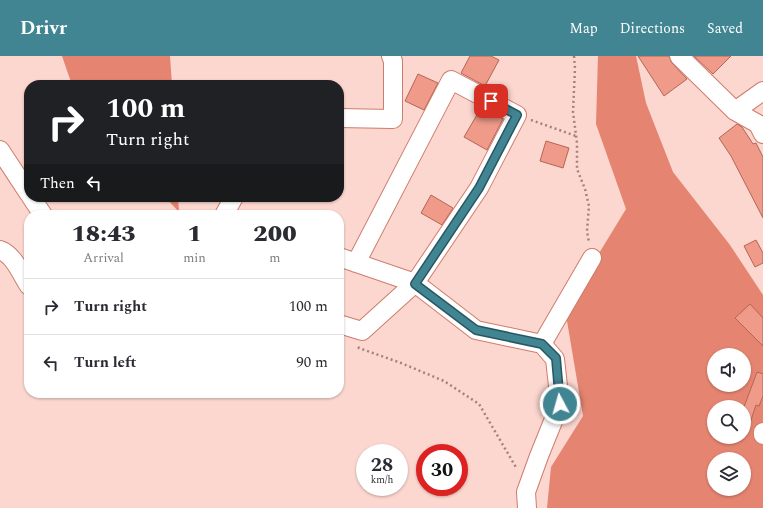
<!DOCTYPE html>
<style>
:root{--surface:#fff;--page:#f2f2f3;--text:#2b2b33;--muted:#7c7c81;--line:#e1e1e2;--accent:#418593}
body{margin:0;font-family:Spectral,serif;background:var(--page);color:var(--text);height:100vh;display:flex;flex-direction:column;font-size:15px;white-space:nowrap}
*{box-sizing:border-box;margin:0}
p{font-size:13px;color:var(--muted)}
.icon{flex:none;width:22px;height:22px;fill:none;stroke:currentColor;stroke-width:2;stroke-linecap:round;stroke-linejoin:round}
.map{position:relative;flex:1;overflow:hidden}
.details{position:absolute;left:24px;top:154px;width:320px;height:188px;display:flex;flex-direction:column;background:var(--surface);border-radius:16px;box-shadow:0 1px 3px #0004}
.details>*{flex:none}
.hud{position:absolute;left:24px;top:24px;width:320px;height:122px;border-radius:16px;box-shadow:0 1px 3px #0004;background:#202124;color:#fff;overflow:hidden}
.fabs{position:absolute;left:707px;top:292px;display:grid;gap:8px}
.fabs a{display:grid;place-items:center;width:44px;height:44px;border-radius:50%;background:var(--surface);box-shadow:0 1px 3px #0004;font-size:20px}
.speed{position:absolute;left:356px;top:388px;display:flex;gap:8px;font-size:20px;font-weight:700;text-align:center}
.speed>*{display:grid;place-content:center;width:52px;height:52px;border-radius:50%;background:var(--surface);box-shadow:0 1px 3px #0004;line-height:1}
.speed small{font-size:10px;font-weight:400}
.speed .limit{border:6px solid #d22;background:#fff;color:#111}
.pin{position:absolute;display:grid;place-items:center;width:34px;height:34px;color:#fff;margin:-17px;border-radius:8px;box-shadow:0 2px 6px #0006}
.me{position:absolute;width:44px;margin:-22px;rotate:354deg;stroke-linejoin:round;filter:drop-shadow(0 0 3px #0008)}
.turn{display:flex;align-items:center;gap:14px;height:84px;padding:0 16px;font-size:18px}
.turn .icon{width:52px;height:52px;stroke-width:2.5}
.turn b{display:block;font-size:28px;line-height:34px}
.then{display:flex;align-items:center;height:38px;padding:0 16px;background:#0003;gap:8px;font-size:15px}
.eta{display:flex;justify-content:space-evenly;align-items:center;height:68px;text-align:center}
.eta b{font-size:24px;font-weight:800;line-height:28px}
ul{padding:0;list-style:none}
li{display:flex;align-items:center;gap:12px;height:56px;padding:0 16px;border-top:1px solid var(--line)}
li div{flex:1}
li b{display:block;font-size:15px}
li em{font-style:normal}
header{display:flex;align-items:center;gap:24px;box-sizing:border-box;height:56px;padding:0 20px;background:var(--accent);color:#fff}
header strong{font-size:19px}
nav{display:flex;gap:22px;margin-inline-start:auto;font-size:14px}
.map>svg:first-child{display:block}
.forest{fill:#e58470;fill-rule:evenodd}
.building{fill:#f09b89;stroke:#b56555}
.lines{fill:none;stroke-linecap:round;stroke-linejoin:round}
.minor-casing{stroke:#ce7c6b;stroke-width:20}
.path{stroke:#a48179;stroke-width:2.5;stroke-dasharray:2 3;stroke-linecap:butt}
.minor{stroke:#fff;stroke-width:18}
.route-casing{stroke:#2a5660;stroke-width:10}
.route{stroke:#418593;stroke-width:7}
</style>
<header>
<strong>Drivr</strong>
<nav><a>Map</a><a>Directions</a><a>Saved</a></nav>
</header>
<div class="map">
<svg width="763" height="452" viewBox="0 0 763 452">
<rect width="100%" height="100%" fill="#fcd7cf"/>
<path class="forest" d="M 62,0 L 170,0 L 172,29 L 72,29 Z
M 598,0 L 636,0 L 646,47 L 673,116 L 730,189 L 763,239 L 763,452 L 547,452 L 551,411 L 583,360 L 565,253 L 626,153 L 596,68 ZM 714,299 L 744,299 L 744,329 L 714,329 ZM 714,351 L 744,351 L 744,381 L 714,381 ZM 714,403 L 744,403 L 744,433 L 714,433 Z
M 165,141 L 178,141 L 179,156 Z"/>
<path class="building" d="M 470,0 L 491,0 L 499,4 L 485,30 L 461,17 Z
M 638,0 L 669,0 L 672,7 L 687,23 L 664,40 Z
M 694,0 L 731,0 L 713,18 Z
M 418,18 L 438,27 L 424,54 L 405,45 Z
M 481,52 L 503,63 L 487,94 L 464,81 Z
M 737,68 L 742,71 L 753,88 L 756,87 L 763,101 L 763,162 L 731,100 L 719,82 Z
M 546,85 L 569,92 L 563,112 L 540,105 Z
M 431,139 L 453,152 L 442,169 L 421,157 Z
M 756,184 L 763,197 L 763,207 L 755,211 L 744,190 Z
M 750,248 L 763,262 L 763,290 L 735,262 Z
M 757,316 L 763,318 L 763,340 L 759,350 L 756,349 L 746,379 L 744,379 L 744,351 Z"/>
<g class="lines">
<g class="minor-casing">
<path id="minor" d="M 679,0 L 735,55 L 758,68 L 763,78
M 735,55 L 763,35
M 339,62 L 393,63 L 393,5 L 391,0
M 0,94 L 29,138
M 31,141 L 43,159
M 224,159 L 234,141
M 0,194 C 14,199 21,218 29,230
M 339,201 L 415,227 L 476,274 L 542,288 L 555,303 L 560,348 L 539,400 L 526,436 L 527,452
M 339,268 L 362,275 L 415,227 L 479,132 L 517,59 L 451,24 L 356,207
M 542,288 L 592,202
M 763,379 L 763,376"/>
</g>
<path class="path" d="M 574,0 L 575,12 L 573,56 L 577,87 L 577,113 L 585,133 L 589,150 L 587,175 L 589,187
M 531,64 L 576,80
M 358,291 L 359,292 L 401,307 L 444,325 L 479,348 L 517,413"/>
<use href="#minor" class="minor"/>
</g>
<g class="lines">
<g class="route-casing">
<path id="route" d="M 491,45 L 517,59 L 479,132 L 415,228 L 476,274 L 542,288 L 556,302 L 560,348"/>
</g>
<use href="#route" class="route"/>
</g>
</svg>
<div class="fabs">
<a><svg class="icon" aria-label="sound" viewBox="0 0 24 24"><path d="M4 9h4l5-4v14l-5-4H4zM17 9q2 3 0 6"/></svg></a>
<a><svg class="icon" aria-label="search" viewBox="0 0 24 24"><circle cx="10" cy="10" r="6"/><path d="M15 15l6 6"/></svg></a>
<a><svg class="icon" aria-label="layers" viewBox="0 0 24 24"><path d="M12 4l9 5-9 5-9-5zM3 14l9 5 9-5"/></svg></a>
</div>
<div class="speed"><div>28<small>km/h</small></div><div class="limit">30</div></div>
<div class="pin" style="left:491px;top:45px;background:#d93025"><svg class="icon" aria-label="arrive" viewBox="0 0 24 24"><path d="M6 21V4h12l-3 4 3 4H6"/></svg></div>
<svg class="me" style="left:560px;top:348px" viewBox="-20 -20 40 40"><circle r="17" fill="#418593" stroke="#fff" stroke-width="3"/><path d="M0-11L8 9 0 5-8 9z" fill="#fff"/></svg>
<div class="hud">
<div class="turn"><svg class="icon" aria-label="right" viewBox="0 0 24 24"><path d="M7 20v-9h11M14 6l5 5-5 5"/></svg><div><b>100 m</b>Turn right</div></div>
<div class="then">Then<svg class="icon" aria-label="left" viewBox="0 0 24 24"><path d="M17 20v-9H6M10 6l-5 5 5 5"/></svg></div>
</div>
<section class="details">
<div class="eta">
<div><b>18:43</b><p>Arrival</p></div>
<div><b>1</b><p>min</p></div>
<div><b>200</b><p>m</p></div>
</div>
<ul>
<li><svg class="icon" aria-label="right" viewBox="0 0 24 24"><path d="M7 20v-9h11M14 6l5 5-5 5"/></svg><div><b>Turn right</b></div><em>100 m</em></li>
<li><svg class="icon" aria-label="left" viewBox="0 0 24 24"><path d="M17 20v-9H6M10 6l-5 5 5 5"/></svg><div><b>Turn left</b></div><em>90 m</em></li>
</ul>
</section>
</div>
